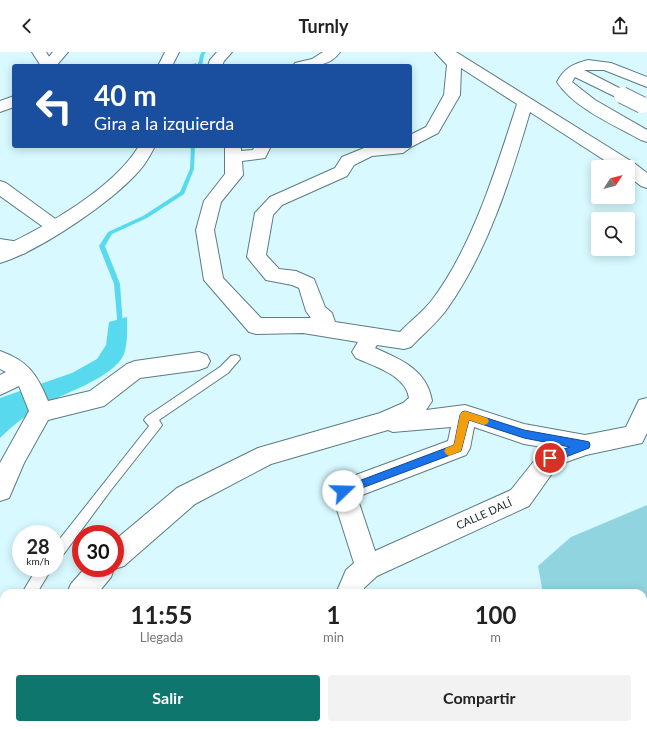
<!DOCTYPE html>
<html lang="es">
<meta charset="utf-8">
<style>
:root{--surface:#fff;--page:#f2f2f2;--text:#222;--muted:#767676;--accent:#0f766e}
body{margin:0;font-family:Lato,sans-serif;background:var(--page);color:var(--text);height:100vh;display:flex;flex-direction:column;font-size:15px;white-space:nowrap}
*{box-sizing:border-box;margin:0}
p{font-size:13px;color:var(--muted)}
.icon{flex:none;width:22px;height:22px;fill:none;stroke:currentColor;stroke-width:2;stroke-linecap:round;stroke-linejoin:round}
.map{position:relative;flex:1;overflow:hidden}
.details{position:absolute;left:0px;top:537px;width:647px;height:140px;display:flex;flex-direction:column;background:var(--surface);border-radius:12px 12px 0 0;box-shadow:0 2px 10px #0003}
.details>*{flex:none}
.top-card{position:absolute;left:12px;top:12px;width:400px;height:84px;border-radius:4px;box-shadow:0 2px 10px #0003;background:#1a4fa0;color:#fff;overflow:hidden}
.needle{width:26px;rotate:54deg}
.tools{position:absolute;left:591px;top:108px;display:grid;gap:8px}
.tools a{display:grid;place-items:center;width:44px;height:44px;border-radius:4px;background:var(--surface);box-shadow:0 2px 10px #0003;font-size:20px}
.speed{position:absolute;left:12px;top:473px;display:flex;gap:8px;font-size:20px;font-weight:700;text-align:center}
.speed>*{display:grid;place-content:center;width:52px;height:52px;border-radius:50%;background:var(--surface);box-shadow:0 2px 10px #0003;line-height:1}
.speed small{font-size:10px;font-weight:400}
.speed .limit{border:6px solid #d22;background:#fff;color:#111}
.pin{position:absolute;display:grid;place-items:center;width:34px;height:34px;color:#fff;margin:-17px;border:2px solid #fff;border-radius:50%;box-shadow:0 1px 4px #0007}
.me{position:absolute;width:44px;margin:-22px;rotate:69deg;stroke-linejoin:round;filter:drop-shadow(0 0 3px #0008)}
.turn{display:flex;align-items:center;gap:14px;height:84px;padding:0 16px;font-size:18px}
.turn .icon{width:52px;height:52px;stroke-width:2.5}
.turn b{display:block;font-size:28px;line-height:34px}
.eta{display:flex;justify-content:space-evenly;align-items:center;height:68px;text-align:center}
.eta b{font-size:24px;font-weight:700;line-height:28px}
.action{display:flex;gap:8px;margin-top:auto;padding:8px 16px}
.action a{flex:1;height:46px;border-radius:4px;background:var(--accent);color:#fff;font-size:16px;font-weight:700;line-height:46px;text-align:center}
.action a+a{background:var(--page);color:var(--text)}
header{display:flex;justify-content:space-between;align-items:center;height:52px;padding:0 16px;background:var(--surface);font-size:18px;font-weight:700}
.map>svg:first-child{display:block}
.green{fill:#90d4e0}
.water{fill:#58d9ee}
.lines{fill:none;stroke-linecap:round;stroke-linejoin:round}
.stream{fill:#58d9ee;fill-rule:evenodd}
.building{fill:#aacad0;stroke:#78979d}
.lane-casing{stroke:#5d7c81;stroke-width:2}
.street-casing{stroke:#5d7c81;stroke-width:2}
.secondary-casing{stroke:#5d7c81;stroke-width:2}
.path-far1{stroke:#98b3b8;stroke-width:2;stroke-dasharray:1.5 2;stroke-linecap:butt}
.path{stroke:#98b3b8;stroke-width:3;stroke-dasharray:2.5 3.5;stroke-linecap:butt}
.lane{fill:#fff;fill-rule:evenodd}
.street{fill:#fff;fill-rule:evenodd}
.secondary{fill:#fff;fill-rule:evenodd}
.street-bridge-casing{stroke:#5d7c81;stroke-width:18;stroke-linecap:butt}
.street-bridge{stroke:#fff;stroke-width:16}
.route{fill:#1a73e8;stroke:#114b97}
.slow{fill:#f59e0b}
.labels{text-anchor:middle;stroke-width:4;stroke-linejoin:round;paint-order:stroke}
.street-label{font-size:11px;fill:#192628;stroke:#fff}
</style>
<header><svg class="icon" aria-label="back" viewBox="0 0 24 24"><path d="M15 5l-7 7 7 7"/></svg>Turnly<svg class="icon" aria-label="share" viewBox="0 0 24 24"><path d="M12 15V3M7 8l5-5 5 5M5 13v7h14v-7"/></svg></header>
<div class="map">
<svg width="647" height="677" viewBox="0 0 647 677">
<rect width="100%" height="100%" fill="#d7f9ff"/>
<path class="green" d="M 647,453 L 647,677 L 640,673 L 643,673 L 643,541 L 543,541 L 538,514 L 571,485 Z"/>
<path class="water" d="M 127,265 C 127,278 128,290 124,302 C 114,326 61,342 39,355 C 25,364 12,374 0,386 L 0,346 L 72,321 L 97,307 L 106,293 L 109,270 Z"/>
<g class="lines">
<path class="stream" d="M 202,0 L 206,0 L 204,3 L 202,14 L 198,14 L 200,3 Z
M 191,94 L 195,94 L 194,117 L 184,142 L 147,166 L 112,182 L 105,194 L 120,232 L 123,275 L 120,277 L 118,277 L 114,232 L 99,194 L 108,180 L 143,164 L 180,140 L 190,117 Z"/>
</g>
<path class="building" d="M 80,673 L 107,673 L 108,677 L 70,677 Z
M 165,673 L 221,673 L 222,677 L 165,677 Z"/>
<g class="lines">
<g class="lane-casing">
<path id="lane" d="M 235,303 L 239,304 L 240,307 L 228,321 L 159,368 L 162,373 L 160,376 L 111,438 L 60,507 L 55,509 L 55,493 L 149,374 L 144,368 L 146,365 L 220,315 L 231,304 Z
M 37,516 L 52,516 L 37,541 L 22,541 Z
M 4,576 L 4,595 L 0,597 L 0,578 Z"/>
</g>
<g class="street-casing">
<path id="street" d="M 32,0 L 46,0 L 55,14 L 41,14 Z
M 217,0 L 232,0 L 224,9 L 222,14 L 208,14 L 210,8 Z
M 323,0 L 340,0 C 329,16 310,14 293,14 L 295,11 L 312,7 Z
M 435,0 L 456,0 L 634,111 L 647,121 L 647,136 L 641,134 L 628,124 L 628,115 L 615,115 L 530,60 C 510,128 488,199 447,257 C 437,271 423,282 411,295 L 404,297 L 377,293 L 375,296 C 402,308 427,318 432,349 L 426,358 L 465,353 L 524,372 L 585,383 L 626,375 L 639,348 L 647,346 L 647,381 L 642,391 L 586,403 L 558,413 L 529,454 L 377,524 L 364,536 L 364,541 L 338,541 L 337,539 L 346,518 L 354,511 L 331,439 L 334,431 L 448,389 L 451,375 L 393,380 L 388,378 L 271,412 L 195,452 L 124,514 L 114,517 L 111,525 L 98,541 L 67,541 L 71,532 L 85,516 L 115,516 L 115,488 L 177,436 L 258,396 L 380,361 L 403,351 L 409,346 C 406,323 373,314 356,306 L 352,300 L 358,290 L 303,281 L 256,282 L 249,280 L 204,228 L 196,178 L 204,149 L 225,122 L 225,94 L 241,94 L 241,99 L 253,98 L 255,94 L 271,94 L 265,106 L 242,109 L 243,123 L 221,150 L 214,178 L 223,226 L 261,266 L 311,266 L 306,259 L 299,236 L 292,233 L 266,228 L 247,205 L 255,161 L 270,145 L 335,116 L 342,105 L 369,94 L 410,94 L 410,83 L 426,75 L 444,43 L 447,13 ZM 461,16 L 517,52 C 497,114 472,196 432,248 C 423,260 410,269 400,280 L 335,270 L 332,261 L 325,255 L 314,227 L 296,219 L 279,217 L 266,203 L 273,163 L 282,153 L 347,124 L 354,113 L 372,104 L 403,101 L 411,95 L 438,81 L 460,43 ZM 474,375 L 524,392 L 548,396 L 542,399 L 511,438 L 375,499 L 357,445 L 466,403 L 470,396 Z
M 588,8 L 611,11 L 647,25 L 647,35 L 604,18 L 584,18 L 627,40 L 630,43 L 627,46 L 622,48 L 575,25 L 572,30 L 595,48 L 647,78 L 647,90 L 641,88 C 614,73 574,56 557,30 C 564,16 573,12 588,8 Z
M 0,129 L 6,131 L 61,171 L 64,175 L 61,179 L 55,181 L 49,179 L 0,144 Z
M 0,187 L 26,191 L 28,196 L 26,201 L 19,203 L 0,201 Z
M 0,299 C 28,309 37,322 48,349 L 90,339 L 127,312 L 135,309 L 199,300 L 207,303 L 210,309 L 207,315 L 199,318 L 140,326 L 104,354 L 48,368 L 24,411 L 9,446 L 0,449 L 0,411 L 29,359 L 19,334 L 0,343 L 0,323 L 6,320 L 0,317 Z
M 4,613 L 4,644 L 0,645 L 0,614 Z
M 364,673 L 394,673 L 393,677 L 363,677 Z
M 473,673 L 503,673 L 503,677 L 473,677 Z
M 584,673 L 618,673 L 620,677 L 586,677 Z"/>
</g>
<g class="secondary-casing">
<path id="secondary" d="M 53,0 L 68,0 L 56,14 L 41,14 Z
M 165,0 L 179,0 L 172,14 L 158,14 Z
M 14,44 L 14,55 L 0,60 L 0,49 Z
M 139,94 L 155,94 C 152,100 148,107 144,113 C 119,146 40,199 0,211 L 0,196 C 45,175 113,137 139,94 Z"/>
</g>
<path class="path-far1" d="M 188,14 L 199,11"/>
<path class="path" d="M 643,604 L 647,605"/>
<use href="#lane" class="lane"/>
<use href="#street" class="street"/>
<use href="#secondary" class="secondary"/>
<g class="street-bridge-casing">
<path id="street-bridge" d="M 622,43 L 642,53"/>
</g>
<use href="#street-bridge" class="street-bridge"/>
</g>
<path class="route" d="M 465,359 L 524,378 L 585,389 L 589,390 L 590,393 L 589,396 L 550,411 L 546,409 L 545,406 L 546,403 L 570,395 L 524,386 L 469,368 L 461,399 L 343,443 L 340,442 L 338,439 L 340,436 L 454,393 L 460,363 L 462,360 Z"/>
<path class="slow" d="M 465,359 L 487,366 L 489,369 L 487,372 L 484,373 L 469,368 L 461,399 L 449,404 L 446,402 L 444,399 L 446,396 L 454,393 L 460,363 L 462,360 Z"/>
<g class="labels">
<g class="street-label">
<text transform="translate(484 462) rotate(-24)" y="4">CALLE DALÍ</text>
</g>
</g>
</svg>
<div class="tools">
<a><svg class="needle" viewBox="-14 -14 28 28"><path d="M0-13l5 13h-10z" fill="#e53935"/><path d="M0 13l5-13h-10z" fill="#767676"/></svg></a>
<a><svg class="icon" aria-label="search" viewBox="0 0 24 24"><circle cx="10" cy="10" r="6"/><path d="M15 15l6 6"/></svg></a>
</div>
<div class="speed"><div>28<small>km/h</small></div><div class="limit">30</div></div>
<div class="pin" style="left:550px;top:406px;background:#d93025"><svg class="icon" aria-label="arrive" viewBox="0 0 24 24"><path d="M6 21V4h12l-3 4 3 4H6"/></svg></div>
<svg class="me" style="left:343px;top:439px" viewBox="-20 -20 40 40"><circle r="19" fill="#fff"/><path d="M0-13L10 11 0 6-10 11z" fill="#1a73e8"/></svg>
<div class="top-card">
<div class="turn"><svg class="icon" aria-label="left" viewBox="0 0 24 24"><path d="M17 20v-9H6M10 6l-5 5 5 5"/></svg><div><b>40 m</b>Gira a la izquierda</div></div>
</div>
<section class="details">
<div class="eta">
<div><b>11:55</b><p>Llegada</p></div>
<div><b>1</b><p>min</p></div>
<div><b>100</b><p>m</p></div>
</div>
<div class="action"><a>Salir</a><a>Compartir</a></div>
</section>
</div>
